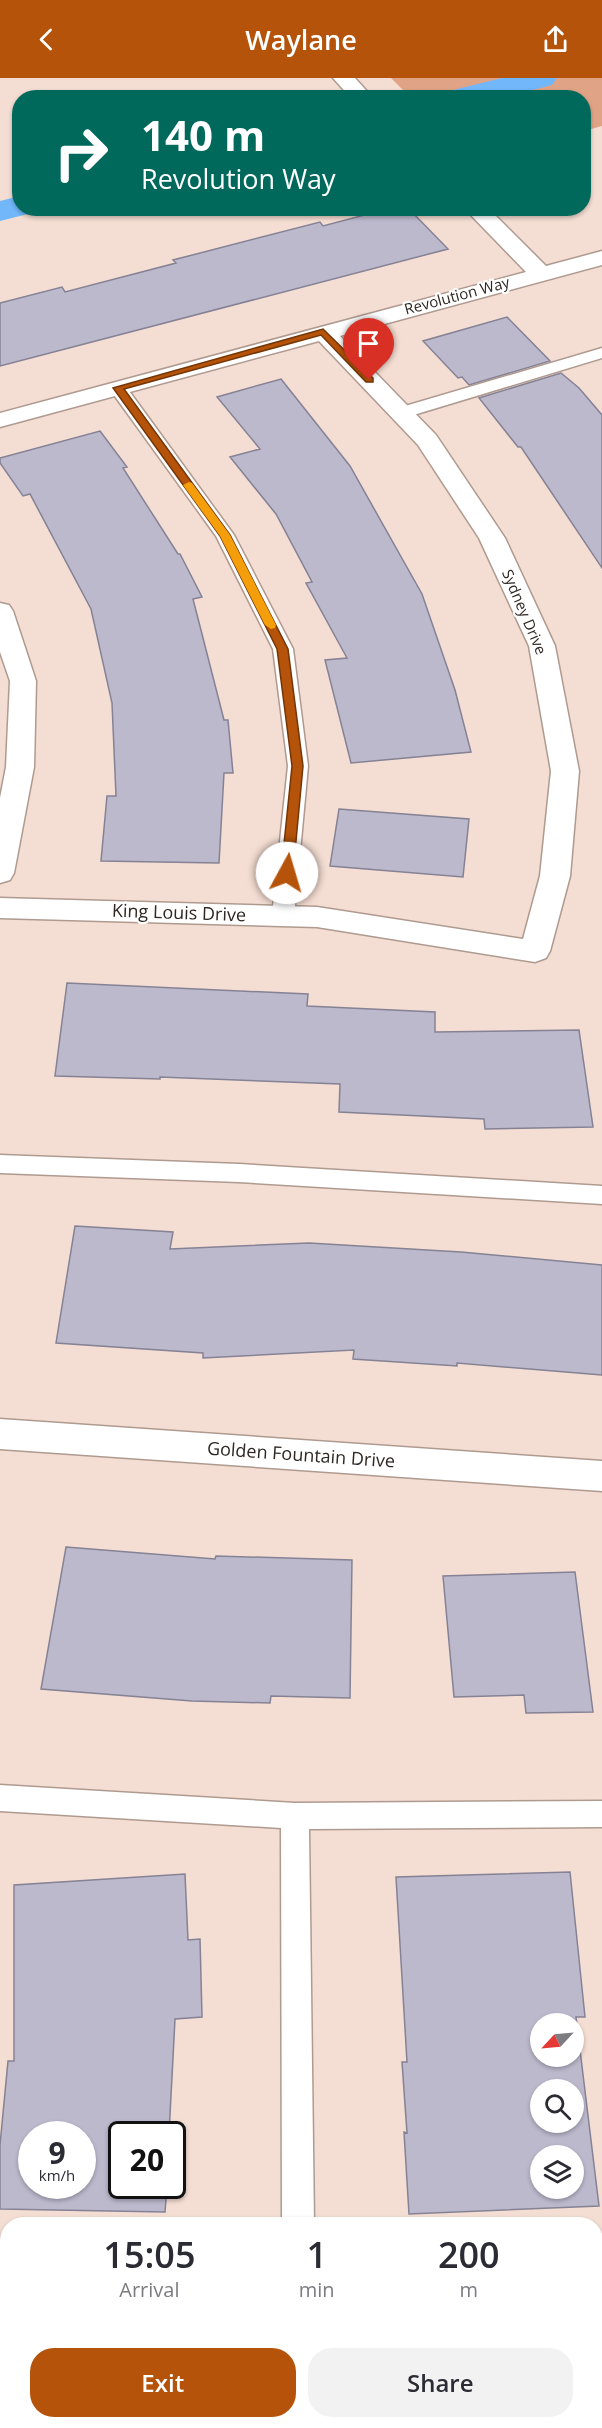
<!DOCTYPE html>
<style>
:root{--surface:#fff;--page:#f2f2f3;--text:#2b2b33;--muted:#7c7c81;--accent:#b45309}
body{margin:0;font-family:"Open Sans",sans-serif;background:var(--page);color:var(--text);height:100vh;display:flex;flex-direction:column;font-size:22px;white-space:nowrap}
*{box-sizing:border-box;margin:0}
p{font-size:20px;color:var(--muted)}
.icon{flex:none;width:33px;height:33px;fill:none;stroke:currentColor;stroke-width:2;stroke-linecap:round;stroke-linejoin:round}
.map{position:relative;flex:1;overflow:hidden}
.side{position:absolute;left:0px;top:2139px;width:603px;height:212px;display:flex;flex-direction:column;background:var(--surface);border-radius:24px 24px 0 0;box-shadow:0 2px 4px #0004}
.side>*{flex:none}
.banner{position:absolute;left:12px;top:12px;width:579px;height:126px;border-radius:24px;box-shadow:0 2px 4px #0004;background:#00695c;color:#fff;overflow:hidden}
.needle{width:39px;rotate:244deg}
.buttons{position:absolute;left:530px;top:1935px;display:grid;gap:12px}
.buttons a{display:grid;place-items:center;width:54px;height:54px;border-radius:50%;background:var(--surface);box-shadow:0 2px 4px #0004;font-size:30px}
.speed{position:absolute;left:18px;top:2043px;display:flex;gap:12px;font-size:30px;font-weight:700;text-align:center}
.speed>*{display:grid;place-content:center;width:78px;height:78px;border-radius:50%;background:var(--surface);box-shadow:0 2px 4px #0004;line-height:1}
.speed small{font-size:15px;font-weight:400}
.speed .limit{border:3px solid #111;border-radius:9px;background:#fff;color:#111}
.pin{position:absolute;display:grid;place-items:center;width:51px;height:51px;color:#fff;margin:-62px -26px;border-radius:50% 50% 50% 0;rotate:-45deg;box-shadow:0 0 6px #0007}
.pin .icon{rotate:45deg}
.me{position:absolute;width:66px;margin:-33px;rotate:6deg;stroke-linejoin:round;filter:drop-shadow(0 0 4px #0008)}
.turn{display:flex;align-items:center;gap:21px;height:126px;padding:0 30px;font-size:27px}
.turn .icon{width:78px;height:78px;stroke-width:2.5}
.turn b{display:block;font-size:42px;line-height:51px}
.eta{display:flex;justify-content:space-evenly;align-items:center;height:102px;text-align:center}
.eta b{font-size:36px;font-weight:600;line-height:42px}
.action{display:flex;gap:12px;margin-top:auto;padding:12px 30px}
.action a{flex:1;height:69px;border-radius:24px;background:var(--accent);color:#fff;font-size:24px;font-weight:600;line-height:69px;text-align:center}
.action a+a{background:var(--page);color:var(--text)}
header{display:flex;justify-content:space-between;align-items:center;height:78px;padding:0 30px;background:var(--accent);color:#fff;font-size:27px;font-weight:600}
.map>svg:first-child{display:block}
.green{fill:#e0a386}
.lines{fill:none;stroke-linecap:round;stroke-linejoin:round}
.canal{fill:#72b7fa;fill-rule:evenodd}
.building{fill:#bcb9cd;stroke:#858295;stroke-width:1.5;fill-rule:evenodd}
.service-casing{stroke:#af9a90;stroke-width:3}
.minor-casing{stroke:#af9a90;stroke-width:3}
.service{fill:#fff;fill-rule:evenodd}
.minor{fill:#fff;fill-rule:evenodd}
.route{fill:#b45309;stroke:#753606;stroke-width:1.5}
.slow{fill:#f59e0b}
.labels{text-anchor:middle;stroke-width:4.5;stroke-linejoin:round;paint-order:stroke}
.far-street-label{font-size:15px;fill:#2f2723;stroke:#fff}
.street-label{font-size:18px;fill:#2f2723;stroke:#fff}
</style>
<header><svg class="icon" aria-label="back" viewBox="0 0 24 24"><path d="M15 5l-7 7 7 7"/></svg>Waylane<svg class="icon" aria-label="share" viewBox="0 0 24 24"><path d="M12 15V3M7 8l5-5 5 5M5 13v7h14v-7"/></svg></header>
<div class="map">
<svg width="602" height="2350" viewBox="0 0 602 2350">
<rect width="100%" height="100%" fill="#f4ddd2"/>
<path class="green" d="M 391,0 L 602,0 L 602,48 L 584,53 L 584,20 L 410,19 Z"/>
<g class="lines">
<path class="canal" d="M 502,0 L 557,0 L 552,7 L 501,20 L 444,20 L 449,13 Z
M 20,118 L 20,130 L 35,130 L 32,135 L 0,143 L 0,123 Z"/>
</g>
<path class="building" d="M 391,130 L 408,130 L 448,171 L 0,288 L 0,225 L 62,209 L 65,214 L 176,185 L 173,182 L 320,144 L 323,148 Z
M 507,239 L 550,283 L 469,307 L 462,299 L 458,300 L 423,263 Z
M 561,295 L 579,310 L 602,337 L 602,490 L 521,369 L 518,369 L 479,320 Z
M 281,301 L 350,388 L 422,516 L 455,612 L 471,674 L 351,685 L 325,582 L 347,580 L 306,505 L 312,504 L 276,436 L 230,379 L 260,371 L 217,319 Z
M 100,353 L 127,389 L 123,390 L 178,476 L 180,476 L 202,519 L 193,521 L 224,642 L 228,642 L 233,695 L 224,695 L 219,785 L 101,783 L 107,718 L 116,718 L 112,625 L 91,531 L 30,416 L 23,418 L 0,385 L 0,380 Z
M 339,731 L 469,741 L 463,799 L 330,788 Z
M 67,905 L 308,916 L 307,928 L 435,934 L 435,954 L 579,952 L 593,1049 L 485,1051 L 484,1041 L 339,1034 L 340,1006 L 160,999 L 160,1001 L 55,998 Z
M 75,1148 L 173,1154 L 170,1171 L 309,1165 L 461,1174 L 602,1187 L 602,1297 L 457,1285 L 457,1288 L 353,1281 L 354,1272 L 203,1280 L 203,1275 L 56,1265 Z
M 66,1469 L 215,1481 L 216,1478 L 352,1482 L 350,1620 L 271,1618 L 270,1625 L 192,1623 L 41,1611 Z
M 575,1494 L 593,1634 L 526,1635 L 524,1617 L 454,1619 L 443,1498 Z
M 570,1794 L 585,1939 L 576,1939 L 599,2128 L 409,2136 L 404,2054 L 407,2055 L 402,1984 L 407,1984 L 396,1799 ZM 540,1946 L 573,1946 L 573,1978 L 540,1978 ZM 540,2012 L 573,2012 L 573,2044 L 540,2044 ZM 540,2078 L 573,2078 L 573,2110 L 540,2110 Z
M 185,1796 L 188,1862 L 200,1861 L 202,1939 L 175,1941 L 169,2056 L 122,2056 L 122,2108 L 167,2108 L 165,2134 L 0,2131 L 0,2067 L 8,1983 L 14,1983 L 14,1807 ZM 32,2056 L 82,2056 L 82,2108 L 32,2108 Z"/>
<g class="lines">
<g class="service-casing">
<path id="service" d="M 602,270 L 602,280 L 407,339 L 395,339 L 392,335 L 395,331 Z
M 118,305 L 124,306 L 234,457 L 293,571 L 308,688 L 294,838 L 291,843 L 283,846 L 275,843 L 272,838 L 288,688 L 273,571 L 216,458 L 109,310 L 112,306 Z
M 0,1077 L 239,1086 L 602,1108 L 602,1126 L 239,1104 L 0,1095 Z
M 0,1707 L 295,1725 L 602,1723 L 602,1749 L 309,1751 L 314,2146 L 282,2146 L 281,1750 L 0,1733 Z
M 284,2343 L 316,2343 L 317,2350 L 283,2350 Z"/>
</g>
<g class="minor-casing">
<path id="minor" d="M 333,0 L 355,0 L 373,20 L 351,20 Z
M 464,130 L 488,130 L 546,188 L 602,173 L 602,187 L 340,258 L 436,357 L 505,460 L 555,568 L 579,693 L 570,798 L 550,873 L 546,880 L 535,884 L 317,849 L 0,840 L 0,820 L 317,829 L 523,861 L 540,798 L 551,693 L 529,568 L 479,460 L 418,367 L 319,263 L 0,349 L 0,335 L 526,194 Z
M 0,525 L 9,527 L 13,533 L 36,603 L 34,689 L 14,795 L 10,802 L 0,805 L 0,720 L 6,689 L 10,603 L 0,574 Z
M 0,1341 L 602,1383 L 602,1413 L 0,1371 Z"/>
</g>
<use href="#service" class="service"/>
<use href="#minor" class="minor"/>
</g>
<path class="route" d="M 323,251 L 373,300 L 373,304 L 366,304 L 321,257 L 124,311 L 230,457 L 288,571 L 303,688 L 293,795 L 287,800 L 281,795 L 292,688 L 277,571 L 220,458 L 113,310 Z"/>
<path class="slow" d="M 189,404 L 192,405 L 230,457 L 276,547 L 275,550 L 271,551 L 265,547 L 220,458 L 183,407 Z"/>
<g class="labels">
<g class="far-street-label">
<text transform="translate(457 218) rotate(-15)" y="5">Revolution Way</text>
<text transform="translate(524 534) rotate(67)" y="5">Sydney Drive</text>
</g>
<g class="street-label">
<text transform="translate(179 835) rotate(2)" y="6">King Louis Drive</text>
<text transform="translate(301 1377) rotate(4)" y="6">Golden Fountain Drive</text>
</g>
</g>
</svg>
<div class="buttons">
<a><svg class="needle" viewBox="-14 -14 28 28"><path d="M0-13l5 13h-10z" fill="#e53935"/><path d="M0 13l5-13h-10z" fill="#7c7c81"/></svg></a>
<a><svg class="icon" aria-label="search" viewBox="0 0 24 24"><circle cx="10" cy="10" r="6"/><path d="M15 15l6 6"/></svg></a>
<a><svg class="icon" aria-label="layers" viewBox="0 0 24 24"><path d="M12 4l9 5-9 5-9-5zM3 14l9 5 9-5"/></svg></a>
</div>
<div class="speed"><div>9<small>km/h</small></div><div class="limit">20</div></div>
<div class="pin" style="left:369px;top:302px;background:#d93025"><svg class="icon" aria-label="arrive" viewBox="0 0 24 24"><path d="M6 21V4h12l-3 4 3 4H6"/></svg></div>
<svg class="me" style="left:287px;top:795px" viewBox="-20 -20 40 40"><circle r="19" fill="#fff"/><path d="M0-13L10 11 0 6-10 11z" fill="#b45309"/></svg>
<div class="banner">
<div class="turn"><svg class="icon" aria-label="right" viewBox="0 0 24 24"><path d="M7 20v-9h11M14 6l5 5-5 5"/></svg><div><b>140 m</b>Revolution Way</div></div>
</div>
<section class="side">
<div class="eta">
<div><b>15:05</b><p>Arrival</p></div>
<div><b>1</b><p>min</p></div>
<div><b>200</b><p>m</p></div>
</div>
<div class="action"><a>Exit</a><a>Share</a></div>
</section>
</div>
